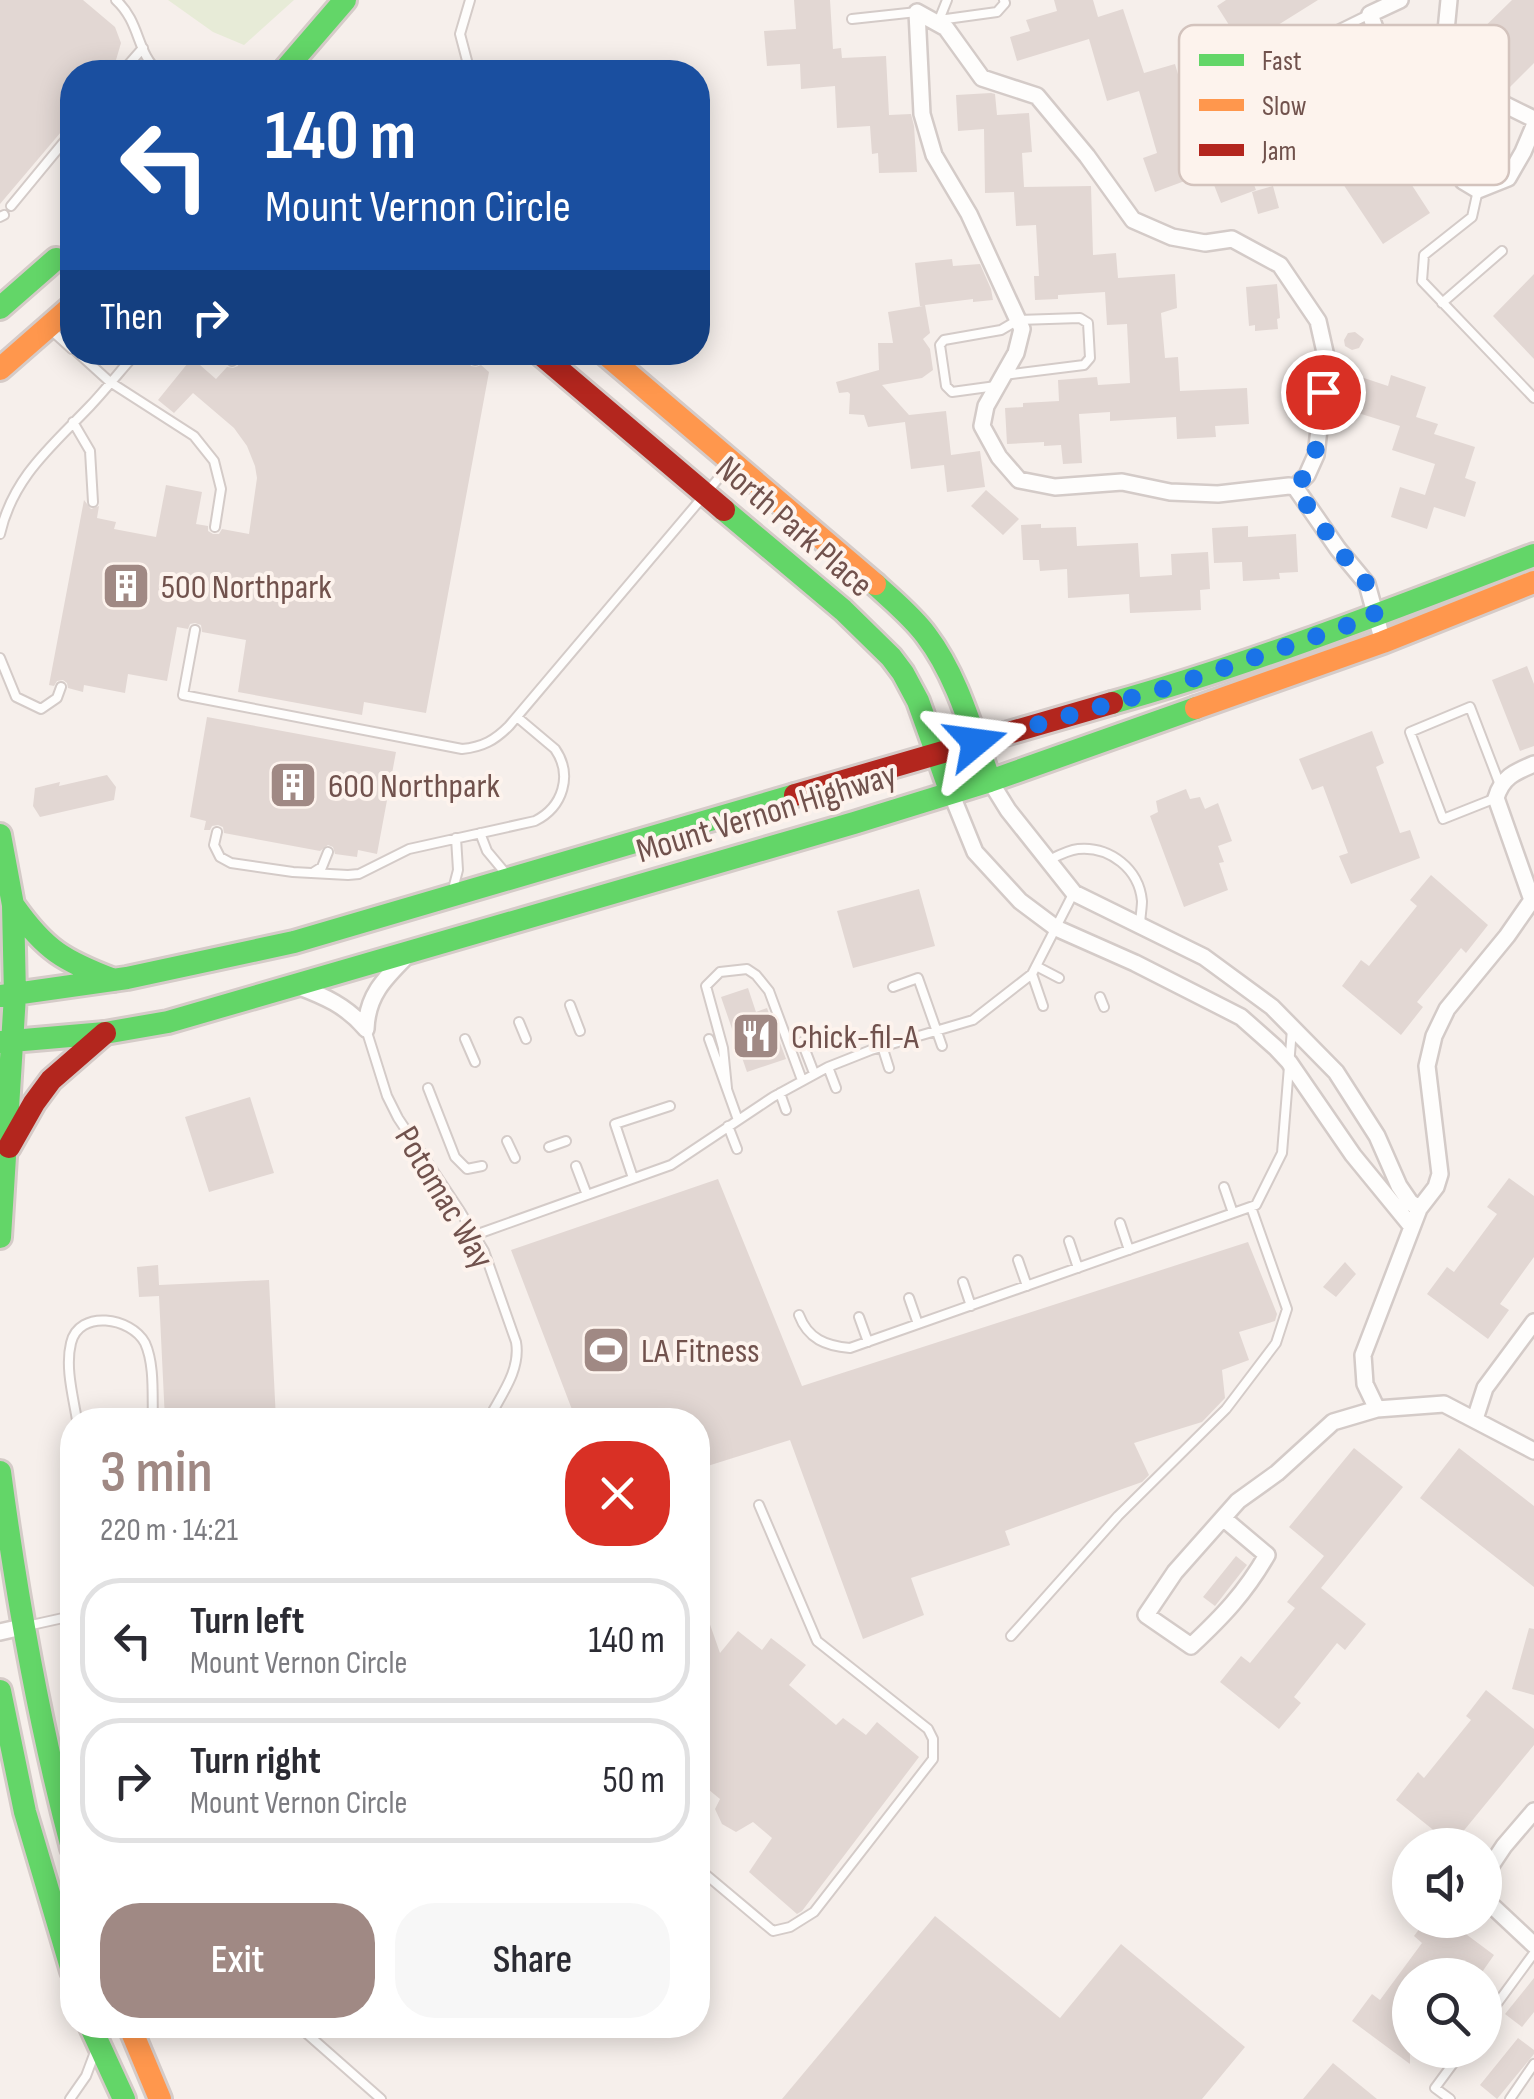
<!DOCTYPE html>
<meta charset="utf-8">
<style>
:root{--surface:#fff;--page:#f7f7f7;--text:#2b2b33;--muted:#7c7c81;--line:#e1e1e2;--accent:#a08984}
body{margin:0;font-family:"Sofia Sans Condensed",sans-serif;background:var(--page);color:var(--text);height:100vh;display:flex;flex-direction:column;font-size:38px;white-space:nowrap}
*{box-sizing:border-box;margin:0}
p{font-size:32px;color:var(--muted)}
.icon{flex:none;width:55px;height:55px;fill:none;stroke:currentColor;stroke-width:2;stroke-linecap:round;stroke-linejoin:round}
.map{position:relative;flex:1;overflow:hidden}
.side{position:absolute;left:60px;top:1408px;width:650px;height:630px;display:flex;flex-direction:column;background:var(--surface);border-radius:40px;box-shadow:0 5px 25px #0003}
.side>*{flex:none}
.guide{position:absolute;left:60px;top:60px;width:650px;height:305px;border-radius:40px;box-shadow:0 5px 25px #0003;background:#1a4fa0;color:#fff;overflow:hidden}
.buttons{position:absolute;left:1392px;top:1828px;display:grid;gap:20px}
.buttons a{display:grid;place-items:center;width:110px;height:110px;border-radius:50%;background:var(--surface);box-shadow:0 5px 25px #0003;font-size:50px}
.pin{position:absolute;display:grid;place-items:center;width:85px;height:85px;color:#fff;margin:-42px;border:5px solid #fff;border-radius:50%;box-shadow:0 2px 10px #0007}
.me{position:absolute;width:110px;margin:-55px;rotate:74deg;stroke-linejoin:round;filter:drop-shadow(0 0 8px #0008)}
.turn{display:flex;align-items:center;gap:35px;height:210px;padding:0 40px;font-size:45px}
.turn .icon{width:130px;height:130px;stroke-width:2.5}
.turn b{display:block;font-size:70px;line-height:85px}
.then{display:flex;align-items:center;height:95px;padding:0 40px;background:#0003;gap:20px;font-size:38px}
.round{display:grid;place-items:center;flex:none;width:105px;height:105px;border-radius:40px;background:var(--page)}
.headline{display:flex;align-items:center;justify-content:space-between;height:170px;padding:0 40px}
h1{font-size:60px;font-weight:600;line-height:75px;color:var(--accent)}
.primary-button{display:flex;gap:20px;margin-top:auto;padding:20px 40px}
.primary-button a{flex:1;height:115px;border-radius:40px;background:var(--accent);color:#fff;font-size:40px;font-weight:600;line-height:115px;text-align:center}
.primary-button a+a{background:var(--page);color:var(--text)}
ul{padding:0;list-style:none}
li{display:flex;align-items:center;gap:30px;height:125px;margin:0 20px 15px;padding:0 20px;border:5px solid var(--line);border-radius:40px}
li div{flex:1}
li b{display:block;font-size:38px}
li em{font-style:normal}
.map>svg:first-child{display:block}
.green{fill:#e7ebd7}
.building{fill:#e2d7d3}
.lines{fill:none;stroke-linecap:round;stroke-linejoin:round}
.lane-casing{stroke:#d4cbc8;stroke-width:12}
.street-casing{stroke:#d4cbc8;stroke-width:20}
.fast-casing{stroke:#d5cbc8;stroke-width:28}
.slow-casing{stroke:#d5cbc8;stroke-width:28}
.jam-casing{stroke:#d5cbc8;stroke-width:28}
.lane{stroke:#fefdfc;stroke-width:8}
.street{stroke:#fefdfc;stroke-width:15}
.fast{stroke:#63d668;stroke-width:22}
.slow{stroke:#ff974d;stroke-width:22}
.jam{stroke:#b3261e;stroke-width:22}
.route{stroke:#1a73e8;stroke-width:18;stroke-dasharray:0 32.4}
.labels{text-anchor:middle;stroke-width:8;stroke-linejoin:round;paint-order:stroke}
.street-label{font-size:35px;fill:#71524d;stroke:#fdf3ed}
.poi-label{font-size:35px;fill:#71524d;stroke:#fdf3ed;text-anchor:start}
.key{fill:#fdf3ed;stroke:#d3c3bd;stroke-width:2.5}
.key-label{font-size:28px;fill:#71524d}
</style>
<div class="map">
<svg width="1534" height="2099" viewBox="0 0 1534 2099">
<rect width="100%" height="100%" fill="#f6efeb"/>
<path class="green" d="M 168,0 L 294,0 L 244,45 L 213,32 Z"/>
<path class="building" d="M 0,0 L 83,0 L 115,27 L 121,43 L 116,60 L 120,63 L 112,72 L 72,72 L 72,119 L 0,204 Z
M 794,0 L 830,0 L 833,49 L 841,48 L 842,58 L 886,56 L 889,115 L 911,114 L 914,126 L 917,172 L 879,173 L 878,153 L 872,154 L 870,126 L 837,128 L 835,86 L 801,89 L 800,64 L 767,66 L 764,31 L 796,29 Z
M 1054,0 L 1093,0 L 1098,17 L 1123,9 L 1144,73 L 1175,64 L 1194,129 L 1207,124 L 1220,158 L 1241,150 L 1256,190 L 1221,203 L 1209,172 L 1155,192 L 1143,158 L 1157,153 L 1139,91 L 1107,101 L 1089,39 L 1017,61 L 1010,37 L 1030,31 L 1026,20 L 1057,11 Z
M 1226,0 L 1318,0 L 1243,47 L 1217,6 Z
M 1512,0 L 1534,0 L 1534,63 L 1509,88 L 1466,45 Z
M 1341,76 L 1430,213 L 1383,244 L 1291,106 Z
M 991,93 L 995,94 L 997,115 L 1029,113 L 1032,152 L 1022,153 L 1024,187 L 1091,186 L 1093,255 L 1116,253 L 1118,278 L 1175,274 L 1177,308 L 1161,313 L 1165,358 L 1178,357 L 1180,391 L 1247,388 L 1249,424 L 1215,426 L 1216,437 L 1177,439 L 1176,417 L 1110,421 L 1110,412 L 1079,414 L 1082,463 L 1063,464 L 1061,445 L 1044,446 L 1044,442 L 1007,444 L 1005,408 L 1023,407 L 1023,403 L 1059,401 L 1058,380 L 1097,377 L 1098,385 L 1130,383 L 1127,324 L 1107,325 L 1105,292 L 1058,295 L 1058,299 L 1035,300 L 1034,276 L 1039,276 L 1036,225 L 1016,226 L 1014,192 L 985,193 L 984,129 L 958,131 L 956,95 Z
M 1273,186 L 1279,208 L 1258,214 L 1252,192 Z
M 952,259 L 953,266 L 980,264 L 991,289 L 993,300 L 973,302 L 973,299 L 925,305 L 930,333 L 923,339 L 930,349 L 933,370 L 922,378 L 882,385 L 909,415 L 946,411 L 951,455 L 980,451 L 985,487 L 947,492 L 944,465 L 911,469 L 905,422 L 868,427 L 864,415 L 849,414 L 850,394 L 848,392 L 839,393 L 836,382 L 879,370 L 878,343 L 893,343 L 888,312 L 923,306 L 920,306 L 915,263 Z
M 1534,274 L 1534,359 L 1493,316 Z
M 1277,284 L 1280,318 L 1277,319 L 1278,329 L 1255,331 L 1255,325 L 1249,326 L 1246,287 Z
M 1355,332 L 1364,339 L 1359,348 L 1352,350 L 1345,346 L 1344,340 L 1348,333 Z
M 239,352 L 466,352 L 469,355 L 468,361 L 471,366 L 476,367 L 481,365 L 489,372 L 426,713 L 364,702 L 362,715 L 238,692 L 246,640 L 202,632 L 201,625 L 195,623 L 190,624 L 188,629 L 177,627 L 167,681 L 128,674 L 125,693 L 84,685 L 83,692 L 68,688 L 67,683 L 63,680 L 57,681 L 54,686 L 49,685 L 84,500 L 91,509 L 99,506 L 97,518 L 116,522 L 114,529 L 156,537 L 166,485 L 202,492 L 196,524 L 208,526 L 208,531 L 213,534 L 219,534 L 222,529 L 249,534 L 257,478 L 255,466 L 247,446 L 234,428 L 193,393 L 174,413 L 158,400 L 192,358 L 216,379 L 227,367 L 233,368 L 238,366 L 239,360 L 237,355 Z
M 1352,374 L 1388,386 L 1391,375 L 1426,387 L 1416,417 L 1438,424 L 1434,434 L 1475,447 L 1465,478 L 1476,482 L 1465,517 L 1434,507 L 1427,529 L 1391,517 L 1400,487 L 1425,495 L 1435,464 L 1392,450 L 1400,426 L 1342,408 Z
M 986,490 L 1019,519 L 1003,535 L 971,506 Z
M 1041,524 L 1041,528 L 1076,527 L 1077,546 L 1138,543 L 1140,577 L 1172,575 L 1171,554 L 1208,552 L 1210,589 L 1200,590 L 1201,610 L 1130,613 L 1129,594 L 1068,598 L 1067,569 L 1040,571 L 1039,560 L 1023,560 L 1021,525 Z
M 1248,526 L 1248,537 L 1296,534 L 1298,572 L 1279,573 L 1280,579 L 1243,581 L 1242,562 L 1214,563 L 1212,528 Z
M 1527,666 L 1534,684 L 1534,746 L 1520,751 L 1492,680 Z
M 207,717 L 396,752 L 377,854 L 358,850 L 357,857 L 335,854 L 333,847 L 328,845 L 320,851 L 224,833 L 223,827 L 218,825 L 212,826 L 210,830 L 204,830 L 206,821 L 190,817 Z
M 1372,731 L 1384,763 L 1376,767 L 1400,833 L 1410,830 L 1420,858 L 1351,884 L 1339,856 L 1348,853 L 1323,786 L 1312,790 L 1299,759 Z
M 107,775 L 116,787 L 114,800 L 40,817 L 33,806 L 35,788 L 60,782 L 59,786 Z
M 1186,789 L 1190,799 L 1200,797 L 1205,809 L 1218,803 L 1232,841 L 1218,846 L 1224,862 L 1219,863 L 1228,890 L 1184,907 L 1150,816 L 1158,812 L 1156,801 Z
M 1431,875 L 1488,925 L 1466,953 L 1461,948 L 1417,1002 L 1423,1007 L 1401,1035 L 1342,986 L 1361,960 L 1369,966 L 1417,906 L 1410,900 Z
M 919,889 L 935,946 L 853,968 L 837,911 Z
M 748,988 L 756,1012 L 767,1008 L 786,1059 L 747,1072 L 721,997 Z
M 250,1097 L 274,1173 L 209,1192 L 185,1117 Z
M 1509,1178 L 1534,1196 L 1534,1257 L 1500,1304 L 1509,1310 L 1488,1339 L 1427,1294 L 1447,1267 L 1454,1272 L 1497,1214 L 1487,1207 Z
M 718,1179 L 802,1386 L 1248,1242 L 1277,1314 L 1275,1321 L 1239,1332 L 1249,1360 L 1222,1370 L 1225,1398 L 1202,1422 L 1134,1443 L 1149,1475 L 1142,1482 L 1005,1531 L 1010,1545 L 911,1578 L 924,1615 L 863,1639 L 790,1440 L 698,1469 L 698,1420 L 576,1420 L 511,1250 Z
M 1345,1262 L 1356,1274 L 1336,1297 L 1323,1287 Z
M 158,1265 L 159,1285 L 269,1280 L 276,1420 L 165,1420 L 159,1296 L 139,1297 L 137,1267 Z
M 1354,1448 L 1403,1487 L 1321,1588 L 1366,1624 L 1345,1650 L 1337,1643 L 1294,1697 L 1301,1703 L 1279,1729 L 1220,1682 L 1241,1656 L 1250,1663 L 1295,1608 L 1287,1602 L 1324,1556 L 1289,1527 Z
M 1459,1448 L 1534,1506 L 1534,1587 L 1420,1498 Z
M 1236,1556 L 1247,1565 L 1215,1606 L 1203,1597 Z
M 698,1596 L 700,1596 L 720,1653 L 738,1631 L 762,1650 L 771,1638 L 806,1665 L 789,1685 L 836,1725 L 843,1718 L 866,1735 L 877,1722 L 919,1757 L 802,1911 L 797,1914 L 749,1872 L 772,1838 L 753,1822 L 736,1832 L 722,1824 L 715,1809 L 720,1799 L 698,1781 Z
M 1529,1628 L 1534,1629 L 1534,1695 L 1512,1689 Z
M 1486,1690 L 1534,1729 L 1534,1745 L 1452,1845 L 1396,1800 L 1418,1772 L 1424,1778 L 1471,1720 L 1466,1716 Z
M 935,1916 L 1060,2018 L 1121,1944 L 1245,2047 L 1202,2099 L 782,2099 Z
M 1426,1920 L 1447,1920 L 1494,1955 L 1480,1975 L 1410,1975 L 1410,2064 L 1352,2021 L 1372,1994 L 1380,2000 L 1422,1943 L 1414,1936 Z
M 1534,1978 L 1534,2012 L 1522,2027 L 1505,2014 Z
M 1518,2038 L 1534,2050 L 1534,2054 L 1497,2099 L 1480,2085 Z
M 1333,2063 L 1377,2099 L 1303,2099 Z"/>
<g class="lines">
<g class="lane-casing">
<path id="lane" d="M 116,0 C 141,23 136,53 159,72
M 470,0 L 460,34 L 470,72
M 852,19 L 917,12
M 939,20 L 997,12 L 1005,3 L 1004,0
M 939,20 L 947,0
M 1295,51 L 1370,14
M 122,72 L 143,48
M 1478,190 L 1472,217 L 1424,255 L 1422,281 L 1534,398
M 11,206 L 72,132
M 0,217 L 4,215
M 1442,303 L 1502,251
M 51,330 L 72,349
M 77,352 L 110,382 L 194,436 L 214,461 L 221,489 L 215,527
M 223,352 L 232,361
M 475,360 L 482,352
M 996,386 L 952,392 L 946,386 L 940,345 L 944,340 L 1001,330 L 1018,320 L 1080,318 L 1088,323 L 1090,358 L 1084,365 L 1004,375
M 73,422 L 90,451 L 93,502
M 0,534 C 13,477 52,446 90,406 C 106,389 121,370 137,352
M 195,630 L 183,695 L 462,749 C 483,747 495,740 509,726 L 729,466
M 0,658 L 16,697 L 41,709 L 57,698 L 61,687
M 1496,798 L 1443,819 L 1410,732 L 1470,707 L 1500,785
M 217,832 L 214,845 L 220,857 L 231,863 L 293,872 L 348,875 L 359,874 L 409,849 L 535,821 C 563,807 573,775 555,749 L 517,717
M 480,833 L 487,851 L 507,875
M 1047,861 C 1057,856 1068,850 1078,849 C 1110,846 1139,869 1142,901 C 1142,908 1140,918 1140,926
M 314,872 L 322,867 L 328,852
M 452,893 L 458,870 L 456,838
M 1036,966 L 1059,978
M 1032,974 L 1043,1006
M 893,987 L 918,978 L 942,1046
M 1100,997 L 1104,1007
M 570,1005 L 580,1031
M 519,1022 L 526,1039
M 366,1029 L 387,1096 L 398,1118 L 460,1211 L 484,1251 L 516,1342 C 521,1370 501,1395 488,1420
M 465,1039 L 475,1062
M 709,1039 L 738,1120
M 802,1042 L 814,1073
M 882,1046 L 889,1068
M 828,1067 L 836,1088
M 428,1088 L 455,1157 L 467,1169 L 482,1166
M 727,1088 L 723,1048 L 706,986 L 720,972 L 747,969 L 756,975 L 769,991 L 802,1080
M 780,1093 L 786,1110
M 728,1126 L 737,1149
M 507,1141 L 515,1158
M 549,1147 L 566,1141
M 576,1166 L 587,1195
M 633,1178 L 615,1124 L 670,1106
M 1224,1187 L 1233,1213
M 1120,1223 L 1129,1250
M 475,1235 L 671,1165 L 773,1097 L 828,1067 L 871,1050 L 973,1020 L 1032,974 L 1073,894
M 1069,1241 L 1078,1268
M 1018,1260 L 1027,1286
M 963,1282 L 971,1306
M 909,1298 L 918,1324
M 799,1315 C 808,1339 826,1346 850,1348 L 1256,1205 L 1282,1153 L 1292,1029
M 859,1317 L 868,1342
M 77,1420 C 73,1396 65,1367 71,1343 C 79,1309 131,1317 145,1343 C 155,1365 152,1397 153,1420
M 27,1626 L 72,1616
M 1011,1636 L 1118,1516 L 1226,1409 L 1276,1343 L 1287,1309 L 1251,1207
M 698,1868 L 773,1931 L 790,1927 L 814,1912 L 933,1759 L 933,1739 L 928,1729 L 817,1641 L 759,1505
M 1485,2020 L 1534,1953
M 305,2032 L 381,2099
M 70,2099 L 86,2076 L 95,2052
M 1450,2099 L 1435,2088 L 1463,2050
M 1510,2099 L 1534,2064"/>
</g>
<g class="street-casing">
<path id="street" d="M 1400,0 L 1370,14 L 1383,51 L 1420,103 L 1463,181 L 1478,190 L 1508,178 L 1523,152 L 1534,126
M 1449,0 L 1445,41 L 1459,82 L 1534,119
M 917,12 L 946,28 L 982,78 L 1037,96 L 1087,156 L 1133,220 L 1172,237 L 1205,243 L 1232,239 L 1280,265 L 1318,321 L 1327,361 L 1316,455 L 1307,475 L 1295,487 L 1289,486 L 1218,494 L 1170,492 L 1122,482 L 1055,487 L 1019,480 L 999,457 L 982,426 L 986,406 L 1016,353 L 1022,329 L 969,214 L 934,155 L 922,114 Z
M 1295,487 L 1338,549 L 1367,584 L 1383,642
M 1534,764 C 1515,772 1502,777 1496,798 L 1532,900 L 1507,936 L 1447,1009 L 1434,1036 L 1427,1066 L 1440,1174 L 1436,1187 L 1419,1209 L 1363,1355 L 1365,1384 L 1377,1409 L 1444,1404 L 1534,1451
M 990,781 L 1008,810 L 1074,893 L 1204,957 L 1272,1007 L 1336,1072 L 1377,1136 L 1399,1186 L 1410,1202 L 1419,1209
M 951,793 L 975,852 L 1020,901 L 1056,928 L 1135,963 L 1241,1017 L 1276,1048 L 1289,1062 L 1353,1155 L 1412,1227
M 297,986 C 324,996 347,1006 366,1029
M 366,1029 C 367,996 384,979 406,957
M 1475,1419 L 1485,1388 L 1534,1322
M 1223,1518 L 1267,1555 C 1245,1593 1223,1616 1191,1646 L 1146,1615 L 1175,1572 L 1238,1501 L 1277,1473 L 1333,1422 L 1377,1409
M 0,1632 L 22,1627
M 1534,1811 L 1504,1846 L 1488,1870 L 1487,1901 L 1534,1945"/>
</g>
<g class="fast-casing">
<path id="fast" d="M 283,72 L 345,0
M 0,308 L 56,259
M 724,510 L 843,610 L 891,657 L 903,673 L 918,701 L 951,793
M 875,584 C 892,600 912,616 926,635 C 958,677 972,732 990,781
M 1112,703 C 1255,663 1395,608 1534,555
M 0,835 L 13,905 L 15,995 L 0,1237
M 14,906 C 45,950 64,961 114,980
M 0,996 L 127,978 L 294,942 L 795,795
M 0,1042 L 105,1033 L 168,1022 L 854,823 L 990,781 L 1196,708
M 0,1472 C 17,1599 39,1724 72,1848
M 0,1691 L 25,1812 L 72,1971
M 90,2025 L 124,2099"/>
</g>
<g class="slow-casing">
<path id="slow" d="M 603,352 L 875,584
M 0,369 L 72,306
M 1196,708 L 1383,642 L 1534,582
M 129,2025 L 160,2099"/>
</g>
<g class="jam-casing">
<path id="jam" d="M 538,352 L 724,510
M 795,795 L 1112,703
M 9,1147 L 34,1103 L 51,1080 L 105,1033"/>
</g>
<use href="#lane" class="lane"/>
<use href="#street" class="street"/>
<use href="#fast" class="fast"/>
<use href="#slow" class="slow"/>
<use href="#jam" class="jam"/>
</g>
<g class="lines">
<path class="route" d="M 976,742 L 1166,688 L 1375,616 L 1367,584 L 1338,549 L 1295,488 C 1321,459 1319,429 1323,392"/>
</g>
<defs>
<g id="building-square" transform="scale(2.5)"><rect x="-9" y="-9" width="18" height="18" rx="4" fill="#a08984" stroke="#fdf3ed"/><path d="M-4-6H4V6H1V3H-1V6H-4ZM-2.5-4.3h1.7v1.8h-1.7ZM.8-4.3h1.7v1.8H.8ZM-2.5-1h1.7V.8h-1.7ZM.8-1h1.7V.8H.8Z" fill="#fff"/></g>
<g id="restaurant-square" transform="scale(2.5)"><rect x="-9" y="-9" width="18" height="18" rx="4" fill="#a08984" stroke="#fdf3ed"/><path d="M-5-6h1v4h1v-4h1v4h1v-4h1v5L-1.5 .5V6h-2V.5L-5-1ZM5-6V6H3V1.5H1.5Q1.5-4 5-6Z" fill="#fff"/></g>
<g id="stadium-square" transform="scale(2.5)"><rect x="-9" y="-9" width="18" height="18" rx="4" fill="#a08984" stroke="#fdf3ed"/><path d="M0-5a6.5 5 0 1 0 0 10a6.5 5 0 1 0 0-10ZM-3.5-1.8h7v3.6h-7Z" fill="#fff"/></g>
</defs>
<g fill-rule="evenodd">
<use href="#building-square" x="126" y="586"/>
<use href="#building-square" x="293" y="785"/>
<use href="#restaurant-square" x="756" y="1036"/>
<use href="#stadium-square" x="606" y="1350"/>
</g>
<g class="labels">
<g class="street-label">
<text transform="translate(795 526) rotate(41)" y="12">North Park Place</text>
<text transform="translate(766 812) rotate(-17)" y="12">Mount Vernon Highway</text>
<text transform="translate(445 1197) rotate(59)" y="12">Potomac Way</text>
</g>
<g class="poi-label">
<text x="161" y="598">500 Northpark</text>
<text x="328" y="797">600 Northpark</text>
<text x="791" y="1048">Chick-fil-A</text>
<text x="641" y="1362">LA Fitness</text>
</g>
</g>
<rect x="1179" y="25" width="330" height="160" rx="15" class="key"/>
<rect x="1199" y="54" width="45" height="12" fill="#63d668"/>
<rect x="1199" y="99" width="45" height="12" fill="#ff974d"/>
<rect x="1199" y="144" width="45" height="12" fill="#b3261e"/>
<g class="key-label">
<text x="1262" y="70">Fast</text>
<text x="1262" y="115">Slow</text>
<text x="1262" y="160">Jam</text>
</g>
</svg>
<div class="buttons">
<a><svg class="icon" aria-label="sound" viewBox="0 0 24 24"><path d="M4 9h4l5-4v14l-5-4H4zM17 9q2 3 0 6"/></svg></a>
<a><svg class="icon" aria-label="search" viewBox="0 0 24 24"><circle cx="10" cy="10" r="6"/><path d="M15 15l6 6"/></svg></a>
</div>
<div class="pin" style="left:1323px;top:392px;background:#d93025"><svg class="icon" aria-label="arrive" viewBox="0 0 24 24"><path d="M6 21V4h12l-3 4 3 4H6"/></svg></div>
<svg class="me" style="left:976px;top:742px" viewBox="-20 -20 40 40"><path d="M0-17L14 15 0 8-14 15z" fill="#1a73e8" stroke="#fff" stroke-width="4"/></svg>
<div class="guide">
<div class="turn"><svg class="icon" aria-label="left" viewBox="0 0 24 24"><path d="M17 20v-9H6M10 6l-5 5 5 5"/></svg><div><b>140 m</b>Mount Vernon Circle</div></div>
<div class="then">Then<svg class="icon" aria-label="right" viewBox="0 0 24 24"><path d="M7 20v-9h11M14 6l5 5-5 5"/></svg></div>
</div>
<section class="side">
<div class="headline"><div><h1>3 min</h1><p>220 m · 14:21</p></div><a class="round" style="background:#d93025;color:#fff"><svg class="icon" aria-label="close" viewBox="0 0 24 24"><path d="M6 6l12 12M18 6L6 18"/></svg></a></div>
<ul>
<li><svg class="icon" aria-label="left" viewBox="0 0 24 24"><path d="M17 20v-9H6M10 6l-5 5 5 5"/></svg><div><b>Turn left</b><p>Mount Vernon Circle</p></div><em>140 m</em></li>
<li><svg class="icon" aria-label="right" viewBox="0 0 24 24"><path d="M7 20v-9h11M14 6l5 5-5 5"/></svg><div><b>Turn right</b><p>Mount Vernon Circle</p></div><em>50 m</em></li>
</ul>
<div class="primary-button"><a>Exit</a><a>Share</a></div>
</section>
</div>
